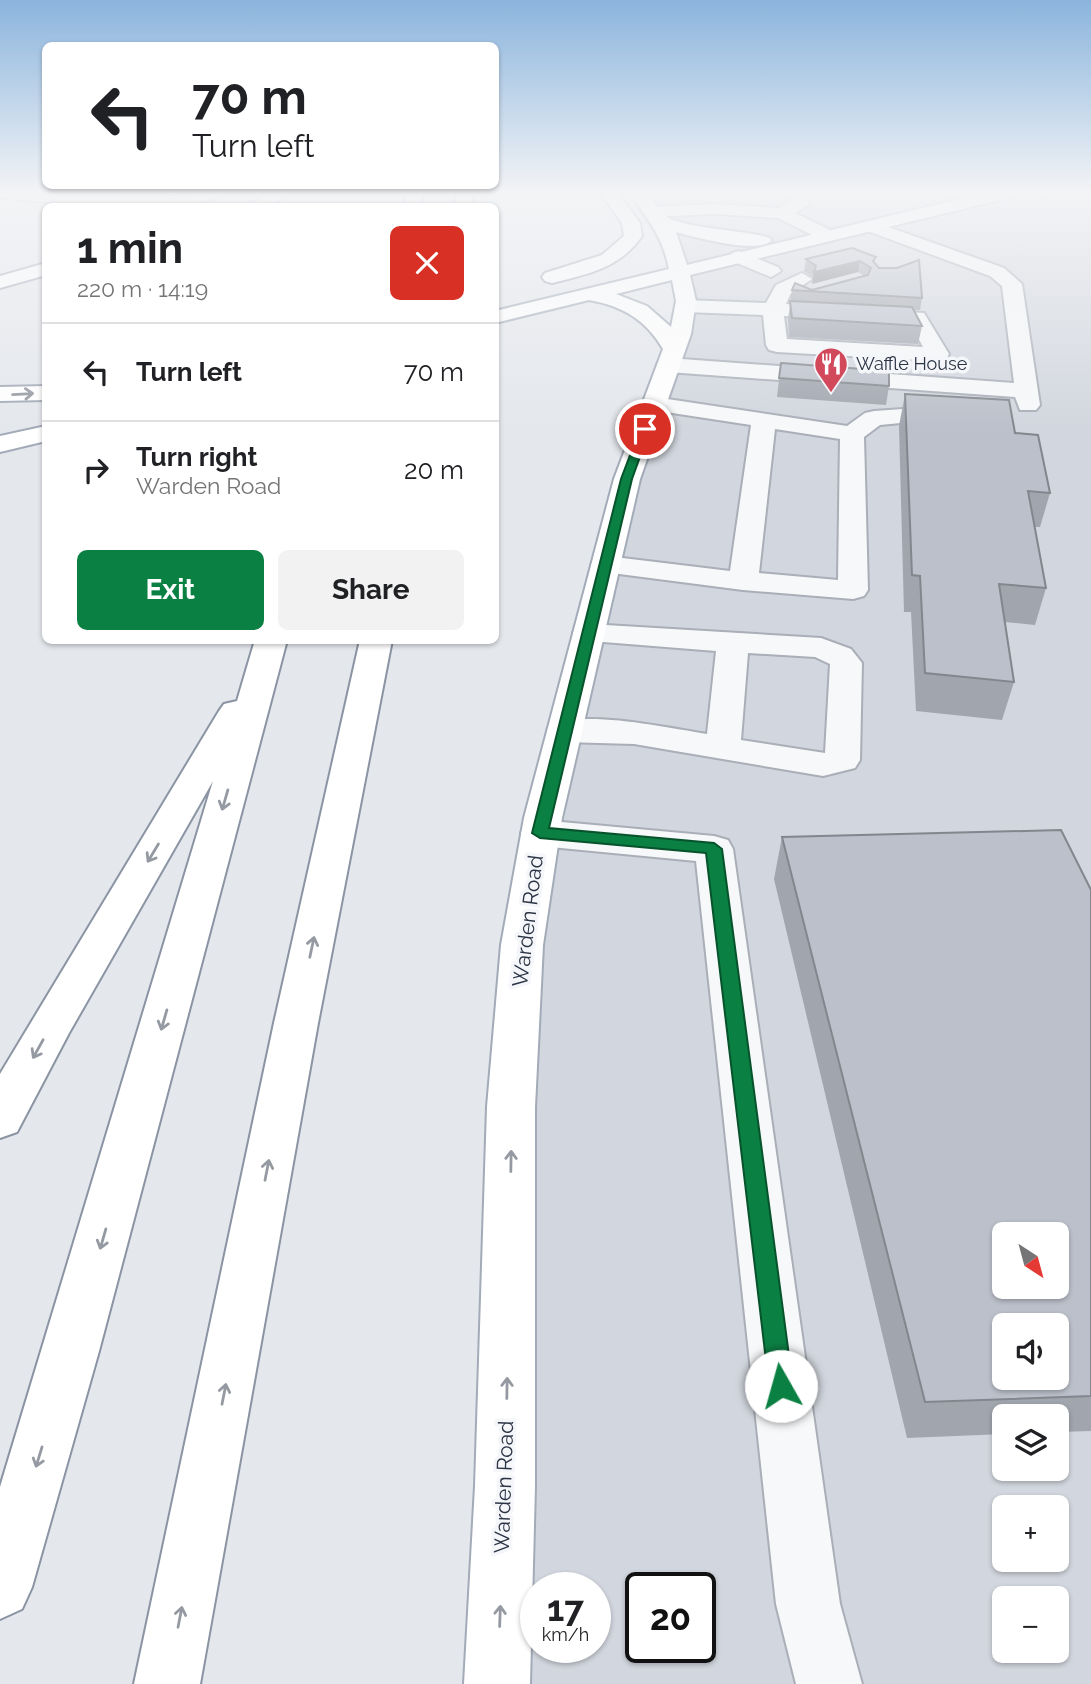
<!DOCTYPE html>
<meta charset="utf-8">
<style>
:root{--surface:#fff;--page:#f2f2f2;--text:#202124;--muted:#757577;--line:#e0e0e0;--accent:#0b8043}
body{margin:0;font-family:Raleway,sans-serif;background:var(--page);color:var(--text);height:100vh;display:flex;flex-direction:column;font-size:26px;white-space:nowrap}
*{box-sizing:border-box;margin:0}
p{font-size:23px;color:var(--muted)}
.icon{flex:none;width:38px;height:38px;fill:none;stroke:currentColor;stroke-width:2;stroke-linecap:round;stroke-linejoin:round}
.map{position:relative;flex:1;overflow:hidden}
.drawer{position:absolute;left:42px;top:203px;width:457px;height:441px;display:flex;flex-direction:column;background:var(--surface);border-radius:10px;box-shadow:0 2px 5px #0004}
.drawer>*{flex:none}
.banner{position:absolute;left:42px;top:42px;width:457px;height:147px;border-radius:10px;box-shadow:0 2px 5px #0004;background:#fff;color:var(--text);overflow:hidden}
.needle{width:46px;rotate:144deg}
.buttons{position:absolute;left:992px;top:1222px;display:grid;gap:14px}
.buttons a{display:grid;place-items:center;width:77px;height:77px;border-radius:10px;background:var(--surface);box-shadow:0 2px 5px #0004;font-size:35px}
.speed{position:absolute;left:520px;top:1572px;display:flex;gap:14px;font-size:35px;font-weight:700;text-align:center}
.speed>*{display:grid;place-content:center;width:91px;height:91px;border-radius:50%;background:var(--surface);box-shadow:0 2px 5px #0004;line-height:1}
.speed small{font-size:18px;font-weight:400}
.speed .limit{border:4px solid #111;border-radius:10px;background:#fff;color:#111}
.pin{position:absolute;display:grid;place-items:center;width:60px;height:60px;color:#fff;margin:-30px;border:4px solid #fff;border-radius:50%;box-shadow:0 2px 7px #0007}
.me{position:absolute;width:77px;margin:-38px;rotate:353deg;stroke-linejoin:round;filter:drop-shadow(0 0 5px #0008)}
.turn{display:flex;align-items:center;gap:24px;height:147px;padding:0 35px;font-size:32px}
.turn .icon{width:91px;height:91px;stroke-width:2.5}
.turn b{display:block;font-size:49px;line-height:60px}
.round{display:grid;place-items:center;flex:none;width:74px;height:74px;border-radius:10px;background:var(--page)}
.overview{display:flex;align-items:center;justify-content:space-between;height:119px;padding:0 35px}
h1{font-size:42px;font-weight:700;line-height:52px}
.action{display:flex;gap:14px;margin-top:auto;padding:14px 35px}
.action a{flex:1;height:80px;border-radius:10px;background:var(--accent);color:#fff;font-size:28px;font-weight:700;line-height:80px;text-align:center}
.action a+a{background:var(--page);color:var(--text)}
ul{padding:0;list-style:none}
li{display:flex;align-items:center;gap:21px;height:98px;padding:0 35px;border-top:2px solid var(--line)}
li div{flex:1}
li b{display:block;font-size:26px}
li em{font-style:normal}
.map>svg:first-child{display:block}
.built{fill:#d2d6de;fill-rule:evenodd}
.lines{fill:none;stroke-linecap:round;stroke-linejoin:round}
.minor-casing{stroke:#a9aeb7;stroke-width:4}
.major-casing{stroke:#a3abb8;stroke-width:4}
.highway-casing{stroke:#8b94a3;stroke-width:4}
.path{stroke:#c2c5cb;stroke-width:2;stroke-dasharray:2.5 2.5;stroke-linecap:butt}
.minor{fill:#f7f8fa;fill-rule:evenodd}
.major{fill:#fff;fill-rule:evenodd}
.highway{fill:#fff;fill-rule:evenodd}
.wall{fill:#a1a5ae}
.shaded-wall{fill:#83868d}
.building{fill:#bbc0ca;stroke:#83868d;stroke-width:2;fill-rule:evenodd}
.oneway{stroke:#959aa2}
.route{fill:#0b8043;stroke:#07532c;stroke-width:2}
.labels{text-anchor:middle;stroke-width:7;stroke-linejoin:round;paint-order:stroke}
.far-poi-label{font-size:18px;fill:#2b3445;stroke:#f4f6f9;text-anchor:start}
.street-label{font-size:21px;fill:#2b3445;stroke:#f4f6f9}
</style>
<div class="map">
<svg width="1091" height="1684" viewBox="0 0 1091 1684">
<rect width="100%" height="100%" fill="#e4e7ec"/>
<path class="built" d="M 625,192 L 979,192 L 716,262 L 1010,192 L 1091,192 L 1091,1684 L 491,1684 L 511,1107 L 627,479 L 686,301 L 679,272 ZM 1004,1234 L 1057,1234 L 1057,1286 L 1004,1286 ZM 1004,1325 L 1057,1325 L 1057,1377 L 1004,1377 ZM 1004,1416 L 1057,1416 L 1057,1468 L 1004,1468 ZM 1004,1507 L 1057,1507 L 1057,1559 L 1004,1559 ZM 536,1587 L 595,1587 L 595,1647 L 536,1647 ZM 640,1587 L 700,1587 L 700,1647 L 640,1647 ZM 1004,1598 L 1057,1598 L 1057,1650 L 1004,1650 Z"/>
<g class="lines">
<g class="minor-casing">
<path id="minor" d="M 0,192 L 56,192 L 179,199 L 199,192 L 223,192 L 221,196 L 189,206 L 92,206 L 0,198 Z
M 798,196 L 804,197 L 810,204 L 795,213 L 834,232 L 837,236 L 834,240 L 822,240 L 778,218 L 715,214 L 653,217 L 644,212 L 653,207 L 715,204 L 779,208 Z
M 871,221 L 1004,268 L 1022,284 L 1040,405 L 1036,410 L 1020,410 L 1015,397 L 668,372 L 660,370 L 657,365 L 660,360 L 668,358 L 1014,383 L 1002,286 L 990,276 L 865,230 L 862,226 Z
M 739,251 L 778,267 L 781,271 L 771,277 L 732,261 L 730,257 L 732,253 Z
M 802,273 L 812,279 L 791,293 L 786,304 L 924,313 L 949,354 L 946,359 L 938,361 L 777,352 L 769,350 L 766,345 L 763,315 L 685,312 L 678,310 L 675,306 L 678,302 L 685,300 L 766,303 L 776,285 ZM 784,316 L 910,323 L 923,347 L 787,339 Z
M 654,397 L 847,426 L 865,413 L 874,411 L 932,407 L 936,400 L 952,400 L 956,405 L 952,418 L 880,425 L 864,437 L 868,590 L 864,596 L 853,599 L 743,590 L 596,571 L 591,565 L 596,559 L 606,556 L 730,571 L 751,425 L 646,409 L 642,404 L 646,399 ZM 775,429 L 840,439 L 838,580 L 759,573 Z
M 589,624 L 821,638 L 851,649 L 862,663 L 860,760 L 855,768 L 823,776 L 634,744 L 564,742 L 552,739 L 547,731 L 552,723 C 596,712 662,727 707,734 L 716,651 L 578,640 L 573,633 L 578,626 ZM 748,653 L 815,657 L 830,664 L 825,753 L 741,740 Z
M 540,820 L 714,836 L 728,840 L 733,849 L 840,1604 L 862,1684 L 796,1684 L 776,1604 L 696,861 L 540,846 L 526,842 L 521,833 L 526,824 Z"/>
</g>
<g class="major-casing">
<path id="major" d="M 271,192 L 292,192 L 269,206 L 248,206 Z
M 600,192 L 617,192 L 640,223 L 642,236 C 620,268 588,274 552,283 L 545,281 L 542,277 L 545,273 L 602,255 L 624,236 L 622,223 Z
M 629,192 L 646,192 C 652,199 659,212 667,217 C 688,230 765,231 772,240 C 759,255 694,237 676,232 L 687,265 L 989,192 L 1018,192 L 1016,196 L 690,275 L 696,301 L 691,334 L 640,479 L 562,818 L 543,945 L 535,1107 L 535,1486 L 530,1684 L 464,1684 L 475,1486 L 487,1107 L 501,945 L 524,818 L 614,479 L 663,349 C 646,320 623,306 589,300 L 495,323 L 495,311 L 669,269 C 662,234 648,220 629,192 ZM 672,280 L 676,301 L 671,327 L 647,306 L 616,294 Z
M 46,263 L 46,275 L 0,288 L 0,276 Z
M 46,386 L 46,400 L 0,401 L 0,387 Z
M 46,426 L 46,441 L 0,452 L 0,436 Z"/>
</g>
<g class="highway-casing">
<path id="highway" d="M 408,192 L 424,192 L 419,206 L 403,206 Z
M 457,192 L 473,192 L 471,206 L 455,206 Z
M 255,640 L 287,640 L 99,1351 L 32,1587 L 22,1609 L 0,1619 L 0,1487 L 213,781 L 69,1033 L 17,1132 L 0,1138 L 0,1074 L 219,711 L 224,704 L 237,701 Z
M 360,640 L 392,640 L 318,1023 L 200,1684 L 134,1684 L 274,1023 Z"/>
</g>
<path class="path" d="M 1040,199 L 1068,192"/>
<use href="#minor" class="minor"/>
<use href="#major" class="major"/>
<use href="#highway" class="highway"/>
</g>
<path class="wall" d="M 102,192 L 185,192 L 179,196 Z
M 852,248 L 922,298 L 920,310 L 913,310 L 922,326 L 918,344 L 789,337 L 788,319 L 792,290 L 812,290 L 864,276 L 858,272 L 812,284 L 813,277 L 804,271 L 806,259 Z
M 781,363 L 889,386 L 886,405 L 777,397 Z
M 905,394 L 1015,433 L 1050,493 L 1040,527 L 1035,527 L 1046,588 L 1035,625 L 1005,622 L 1014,682 L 1002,720 L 916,711 L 911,612 L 904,612 L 899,426 Z
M 782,837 L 1091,890 L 1091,1431 L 1057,1432 L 1057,1416 L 1004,1416 L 1004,1434 L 907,1438 L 774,879 Z"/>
<path class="shaded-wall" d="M 178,192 L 185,192 L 179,196 Z
M 860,261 L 858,272 L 812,284 L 814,272 Z"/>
<path class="building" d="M 852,248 L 876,257 L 873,261 L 879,268 L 897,268 L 919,260 L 922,298 L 792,290 L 795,283 L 812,290 L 868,275 L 871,268 L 860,261 L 814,272 L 816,266 L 806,259 Z
M 790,301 L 912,307 L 922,326 L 792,318 Z
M 781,363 L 889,371 L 889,386 L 779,378 Z
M 905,394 L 1009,400 L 1015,433 L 1038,435 L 1050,493 L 1028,491 L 1046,588 L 999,584 L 1014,682 L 925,673 L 920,576 L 912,575 Z
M 1061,830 L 1091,890 L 1091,1396 L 925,1402 L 782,837 ZM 1004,1234 L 1057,1234 L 1057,1286 L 1004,1286 ZM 1004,1325 L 1057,1325 L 1057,1377 L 1004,1377 Z"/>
<defs><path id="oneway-shaft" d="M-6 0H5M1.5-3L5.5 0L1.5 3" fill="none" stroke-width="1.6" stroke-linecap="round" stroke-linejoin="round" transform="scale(1.75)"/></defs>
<g class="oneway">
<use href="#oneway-shaft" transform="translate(23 394) rotate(-3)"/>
<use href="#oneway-shaft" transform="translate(225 800) rotate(106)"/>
<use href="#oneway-shaft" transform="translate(153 853) rotate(121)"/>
<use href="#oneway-shaft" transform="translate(312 947) rotate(-78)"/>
<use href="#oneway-shaft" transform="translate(164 1020) rotate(106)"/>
<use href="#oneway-shaft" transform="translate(38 1049) rotate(119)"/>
<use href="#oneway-shaft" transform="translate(511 1161) rotate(-89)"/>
<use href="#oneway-shaft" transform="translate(267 1170) rotate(-79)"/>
<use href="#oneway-shaft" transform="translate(103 1239) rotate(106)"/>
<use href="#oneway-shaft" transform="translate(507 1388) rotate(-89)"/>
<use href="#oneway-shaft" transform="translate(224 1394) rotate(-79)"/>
<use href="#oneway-shaft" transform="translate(39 1457) rotate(107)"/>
<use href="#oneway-shaft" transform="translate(500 1616) rotate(-88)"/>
<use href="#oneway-shaft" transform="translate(180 1617) rotate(-79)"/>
</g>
<linearGradient id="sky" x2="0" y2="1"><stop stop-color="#8bb4dd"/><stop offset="0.45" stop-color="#f3f4f6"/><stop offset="1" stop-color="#f3f4f6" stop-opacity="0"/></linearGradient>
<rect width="1091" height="428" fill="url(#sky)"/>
<path class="route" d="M 645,426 L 650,429 L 632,479 L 549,828 L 714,843 L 722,849 L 793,1386 L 789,1394 L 781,1398 L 773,1394 L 769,1386 L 706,853 L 540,838 L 532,833 L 621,479 L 640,429 Z"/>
<defs>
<g id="restaurant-pin" transform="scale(1.75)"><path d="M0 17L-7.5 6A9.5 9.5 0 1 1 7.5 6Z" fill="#d1495b" stroke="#f4f6f9"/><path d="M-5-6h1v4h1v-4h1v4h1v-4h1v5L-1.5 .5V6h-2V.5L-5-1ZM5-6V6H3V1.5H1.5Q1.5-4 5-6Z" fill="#fff"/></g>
</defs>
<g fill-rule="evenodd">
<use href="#restaurant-pin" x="831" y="364"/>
</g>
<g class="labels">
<g class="far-poi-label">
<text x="856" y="370">Waffle House</text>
</g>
<g class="street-label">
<text transform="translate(528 921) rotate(-83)" y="7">Warden Road</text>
<text transform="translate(504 1487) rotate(-88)" y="7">Warden Road</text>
</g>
</g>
</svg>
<div class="buttons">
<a><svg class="needle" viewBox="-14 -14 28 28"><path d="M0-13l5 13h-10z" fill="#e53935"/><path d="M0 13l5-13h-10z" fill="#757577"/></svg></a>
<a><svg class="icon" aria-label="sound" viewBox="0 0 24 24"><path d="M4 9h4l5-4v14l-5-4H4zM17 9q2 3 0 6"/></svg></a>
<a><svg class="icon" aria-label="layers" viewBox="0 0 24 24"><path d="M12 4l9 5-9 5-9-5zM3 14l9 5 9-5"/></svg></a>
<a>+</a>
<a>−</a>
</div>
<div class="speed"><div>17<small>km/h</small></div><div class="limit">20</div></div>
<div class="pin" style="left:645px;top:429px;background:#d93025"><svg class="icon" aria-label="arrive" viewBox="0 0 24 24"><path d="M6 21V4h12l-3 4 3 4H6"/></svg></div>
<svg class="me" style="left:781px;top:1386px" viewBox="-20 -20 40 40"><circle r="19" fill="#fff"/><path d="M0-13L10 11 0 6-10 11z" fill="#0b8043"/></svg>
<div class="banner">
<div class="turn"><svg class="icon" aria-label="left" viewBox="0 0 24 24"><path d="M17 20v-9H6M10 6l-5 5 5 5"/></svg><div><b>70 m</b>Turn left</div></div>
</div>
<section class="drawer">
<div class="overview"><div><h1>1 min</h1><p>220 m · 14:19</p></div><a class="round" style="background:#d93025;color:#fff"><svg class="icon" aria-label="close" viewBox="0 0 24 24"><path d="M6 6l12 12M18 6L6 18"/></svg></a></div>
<ul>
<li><svg class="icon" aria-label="left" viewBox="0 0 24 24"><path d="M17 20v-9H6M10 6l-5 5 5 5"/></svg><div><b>Turn left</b></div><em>70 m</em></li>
<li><svg class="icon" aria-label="right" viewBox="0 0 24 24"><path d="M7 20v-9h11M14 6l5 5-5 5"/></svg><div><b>Turn right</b><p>Warden Road</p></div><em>20 m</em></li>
</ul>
<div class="action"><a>Exit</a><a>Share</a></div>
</section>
</div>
